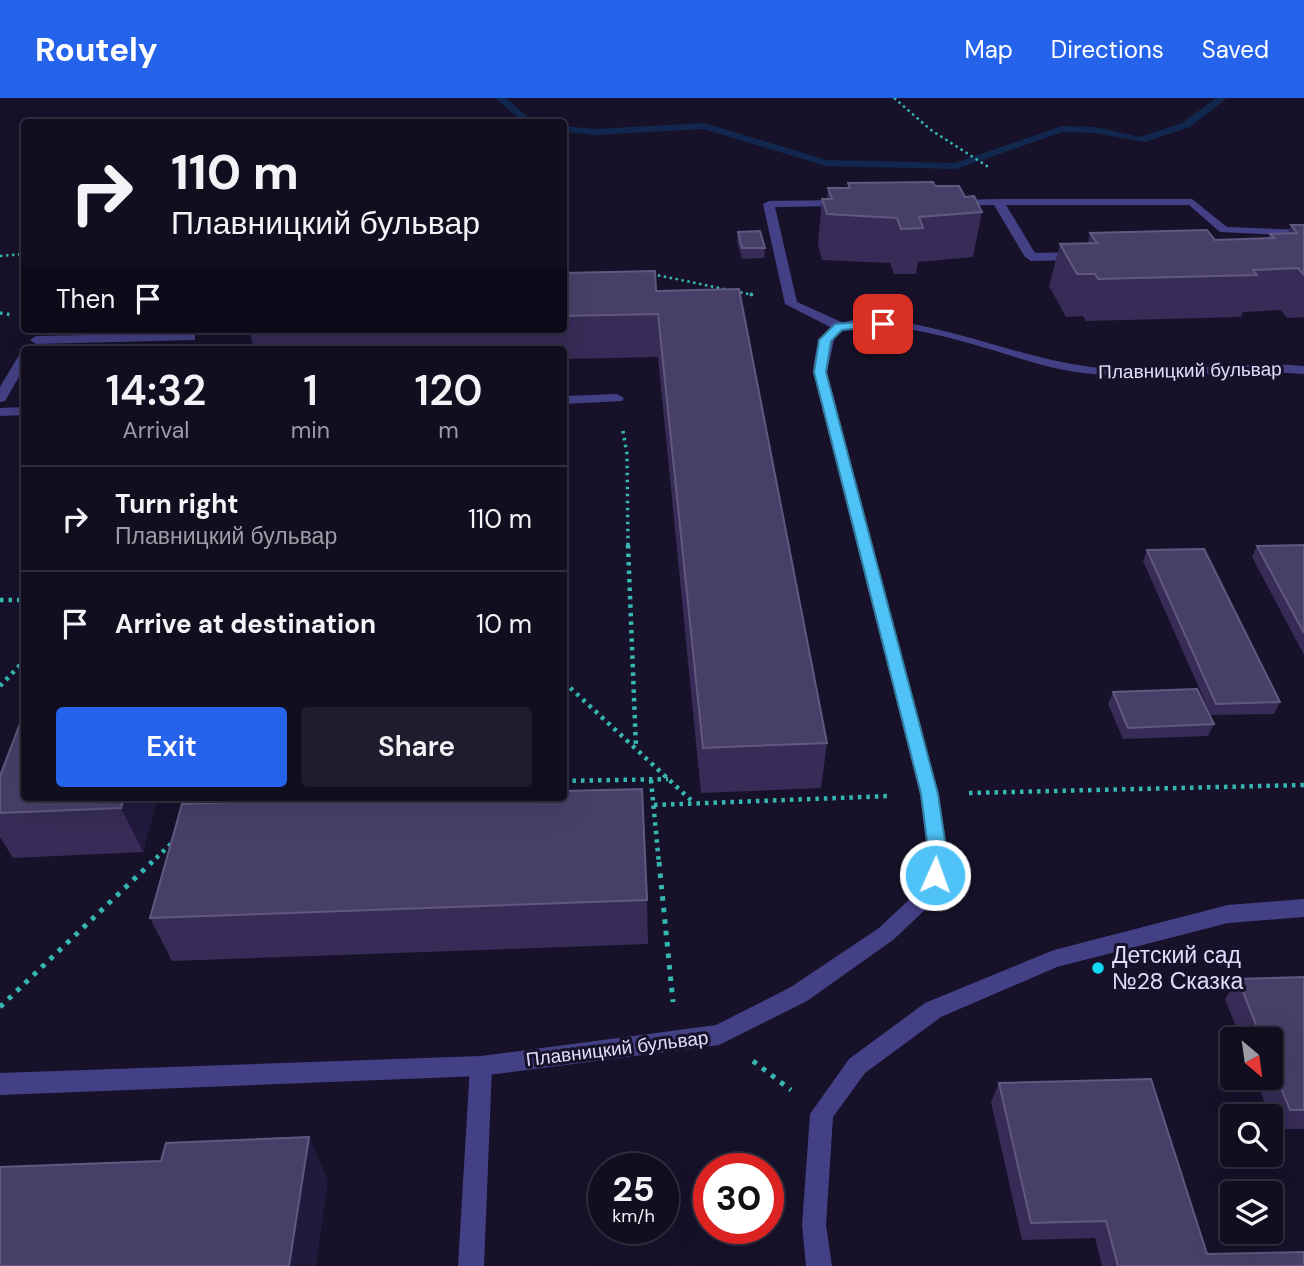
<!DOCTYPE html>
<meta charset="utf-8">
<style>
:root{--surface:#110e20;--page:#1e1c2d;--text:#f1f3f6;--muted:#9c9ca5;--line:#302e3e;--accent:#2563eb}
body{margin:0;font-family:"DM Sans",sans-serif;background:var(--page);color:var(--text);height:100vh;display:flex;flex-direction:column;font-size:26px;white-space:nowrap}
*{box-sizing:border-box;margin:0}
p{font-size:23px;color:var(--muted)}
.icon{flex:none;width:38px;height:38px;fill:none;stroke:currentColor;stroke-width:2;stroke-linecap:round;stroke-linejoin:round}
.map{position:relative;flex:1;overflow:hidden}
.side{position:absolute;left:21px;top:248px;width:546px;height:455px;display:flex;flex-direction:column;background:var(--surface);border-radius:7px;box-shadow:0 7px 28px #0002,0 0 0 2px var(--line)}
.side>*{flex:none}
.banner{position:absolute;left:21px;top:21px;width:546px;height:214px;border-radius:7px;box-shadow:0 7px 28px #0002,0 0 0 2px var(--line);background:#110e20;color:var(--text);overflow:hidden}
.needle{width:46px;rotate:151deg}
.controls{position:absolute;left:1220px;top:929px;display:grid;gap:14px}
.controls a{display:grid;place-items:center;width:63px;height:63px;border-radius:7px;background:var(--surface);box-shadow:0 7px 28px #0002,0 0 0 2px var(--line);font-size:35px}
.speed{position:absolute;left:588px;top:1055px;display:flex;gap:14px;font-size:35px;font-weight:700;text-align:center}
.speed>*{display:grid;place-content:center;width:91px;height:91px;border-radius:50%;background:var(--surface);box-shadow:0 7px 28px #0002,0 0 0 2px var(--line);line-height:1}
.speed small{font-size:18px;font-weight:400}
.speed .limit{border:10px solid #d22;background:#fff;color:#111}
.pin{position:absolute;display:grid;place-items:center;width:60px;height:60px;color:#fff;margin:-30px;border-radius:14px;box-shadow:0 4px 10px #0006}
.me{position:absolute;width:77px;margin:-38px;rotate:2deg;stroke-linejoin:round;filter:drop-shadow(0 0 5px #0008)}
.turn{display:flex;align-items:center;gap:24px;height:147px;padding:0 35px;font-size:32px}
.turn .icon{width:91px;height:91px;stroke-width:2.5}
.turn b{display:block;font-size:49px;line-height:60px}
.then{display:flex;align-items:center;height:66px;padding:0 35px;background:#0003;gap:14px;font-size:26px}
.eta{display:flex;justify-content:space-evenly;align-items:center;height:119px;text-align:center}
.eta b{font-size:42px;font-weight:600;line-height:49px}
.cta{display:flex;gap:14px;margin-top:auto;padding:14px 35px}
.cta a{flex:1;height:80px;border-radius:7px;background:var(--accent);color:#fff;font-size:28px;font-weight:600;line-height:80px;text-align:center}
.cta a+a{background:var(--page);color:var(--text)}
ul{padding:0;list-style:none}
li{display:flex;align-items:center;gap:21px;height:105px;padding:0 35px;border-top:2px solid var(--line)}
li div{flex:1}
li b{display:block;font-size:26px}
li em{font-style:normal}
header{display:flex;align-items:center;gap:42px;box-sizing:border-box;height:98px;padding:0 35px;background:var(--accent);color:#fff}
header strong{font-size:33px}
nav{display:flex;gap:38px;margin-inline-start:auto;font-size:24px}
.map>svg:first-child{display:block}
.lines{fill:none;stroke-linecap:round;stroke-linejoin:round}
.stream{fill:#12274e;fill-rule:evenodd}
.path-far3{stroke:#37b7b2;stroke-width:2.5;stroke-dasharray:2.5 3.5;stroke-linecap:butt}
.path-far2{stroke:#37b7b2;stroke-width:3.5;stroke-dasharray:2.5 4.5;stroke-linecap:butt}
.path-far1{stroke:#37b7b2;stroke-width:4.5;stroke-dasharray:3.5 5;stroke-linecap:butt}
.path{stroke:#37b7b2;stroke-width:5;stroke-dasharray:4.5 7;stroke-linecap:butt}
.lane{fill:#444086;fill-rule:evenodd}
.street{fill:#444086;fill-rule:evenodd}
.wall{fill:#362c57}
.shaded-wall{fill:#221a3d}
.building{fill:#483f68;stroke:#605880;stroke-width:2}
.route{fill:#4fc3f7;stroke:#337fa1;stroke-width:2}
.poi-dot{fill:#12d8f4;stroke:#17122a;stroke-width:2.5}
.labels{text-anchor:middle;stroke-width:6;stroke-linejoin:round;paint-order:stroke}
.street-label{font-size:19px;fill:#e1dcfd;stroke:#17122a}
.near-poi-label{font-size:23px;fill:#e1dcfd;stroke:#17122a;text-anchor:start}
</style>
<header>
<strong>Routely</strong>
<nav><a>Map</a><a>Directions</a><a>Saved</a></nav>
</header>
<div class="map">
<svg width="1304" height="1168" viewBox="0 0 1304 1168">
<rect width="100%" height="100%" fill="#17122a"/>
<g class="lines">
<path class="stream" d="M 495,0 L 506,0 L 534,24 L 523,24 Z
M 1216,0 L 1227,0 L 1190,29 L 1145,44 L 1095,35 L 1063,34 L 956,71 L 826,68 L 703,31 L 595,37 L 564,34 L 564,28 L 595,31 L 704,25 L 827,62 L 955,65 L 1062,28 L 1095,29 L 1140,39 L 1182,25 Z"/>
<path class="path-far3" d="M 894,0 L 931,32 L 990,70
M 0,158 L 24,156
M 652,176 L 753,197"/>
<path class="path-far2" d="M 750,196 L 753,197
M 0,215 L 13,217
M 623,333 L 627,356 L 628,448"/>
<path class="path-far1" d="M 628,447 L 636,650
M 0,502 L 24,502
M 564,584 L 694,705
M 0,588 L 24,563
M 651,682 L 659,766
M 564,683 L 668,681
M 969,695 L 1304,687
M 218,706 L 232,700
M 654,707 L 890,698
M 150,766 L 174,743"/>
<path class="path" d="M 659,764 L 673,904
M 0,909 L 152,764
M 753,963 L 791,992"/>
<path class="lane" d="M 998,101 L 1192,101 L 1227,129 L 1304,132 L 1304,138 L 1220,134 L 1189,107 L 1006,107 L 1035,155 L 1080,154 L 1086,158 L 1080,162 L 1031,163 L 1025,159 L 994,107 L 953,108 L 947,105 L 953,102 Z
M 769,103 L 845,102 L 851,105 L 845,108 L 775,109 L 797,204 L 844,225 L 844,231 L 834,231 L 785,206 L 763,106 Z
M 190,235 L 195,236 L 195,242 L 36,246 L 30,242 L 36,238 Z
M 24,256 L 24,270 L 5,303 L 0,304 L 0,289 L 19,257 Z
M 617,296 L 624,300 L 622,303 L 564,306 L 564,298 Z
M 24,309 L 24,317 L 0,318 L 0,310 Z
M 1304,801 L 1304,819 L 1228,825 L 1057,869 L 941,919 L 865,975 L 833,1019 L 826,1127 L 832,1168 L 806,1168 L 802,1127 L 810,1016 L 849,961 L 925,905 L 1054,852 L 1228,807 Z
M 481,958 L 489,961 L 492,968 L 484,1168 L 458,1168 L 470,968 L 473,961 Z"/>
<path class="street" d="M 862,220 C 942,223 1013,259 1091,269 C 1161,278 1233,262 1304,268 L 1304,276 C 1214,269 1123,291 1035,265 C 996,254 865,207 835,238 L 827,274 L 938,696 L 946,743 L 945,777 L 927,810 L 893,842 L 807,903 L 719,947 L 481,978 L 0,997 L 0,975 L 481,958 L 716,927 L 791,889 L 879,830 L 913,798 L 925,776 L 926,743 L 920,696 L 813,274 C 818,235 824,227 862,220 Z"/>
</g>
<path class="wall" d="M 848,85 L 935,88 L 965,99 L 982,114 L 973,159 L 918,164 L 916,176 L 894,176 L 890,165 L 822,162 L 818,146 L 822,101 L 827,101 L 828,90 L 848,90 Z
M 1291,127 L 1304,127 L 1304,219 L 1287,220 L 1281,212 L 1243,214 L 1241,219 L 1086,223 L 1083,218 L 1066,219 L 1049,188 L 1060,146 L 1088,145 L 1090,135 L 1215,142 L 1268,140 L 1270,136 L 1288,135 Z
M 738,134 L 765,150 L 764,160 L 742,161 L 737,144 Z
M 564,175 L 656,193 L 827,645 L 821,690 L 701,695 L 658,259 L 564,261 L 564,252 L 254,252 L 249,231 L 564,231 Z
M 1304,447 L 1304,557 L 1252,459 L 1257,448 Z
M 1147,452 L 1280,604 L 1274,616 L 1211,617 L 1143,463 Z
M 1113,594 L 1214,626 L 1208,638 L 1123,641 L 1108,606 Z
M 0,678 L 157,700 L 143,754 L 13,760 L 0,739 Z
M 647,802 L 648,846 L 172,863 L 150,820 Z
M 1304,879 L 1304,1031 L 1275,1031 L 1255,980 L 1270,980 L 1270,942 L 1241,942 L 1225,901 L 1238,881 Z
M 999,985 L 1207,1156 L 1304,1168 L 1102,1168 L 1095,1140 L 1022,1142 L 991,1004 Z"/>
<path class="shaded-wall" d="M 124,700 L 157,700 L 143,754 L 121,710 Z
M 309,1039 L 328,1082 L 316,1168 L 289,1168 Z"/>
<path class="building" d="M 933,84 L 935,88 L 959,88 L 965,99 L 974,98 L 982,114 L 919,119 L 923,130 L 901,131 L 897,120 L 827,116 L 822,101 L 832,101 L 828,90 L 850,90 L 848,85 Z
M 1291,127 L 1304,127 L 1304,177 L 1298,170 L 1253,172 L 1257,177 L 1098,181 L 1095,176 L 1077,176 L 1060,146 L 1097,145 L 1090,135 L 1207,132 L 1215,142 L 1274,140 L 1270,136 L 1297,135 Z
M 760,133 L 765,150 L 742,150 L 738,134 Z
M 655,173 L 656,193 L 739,191 L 827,645 L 703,650 L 658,216 L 564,218 L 564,175 Z
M 1304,447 L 1304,535 L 1257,448 Z
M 1204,451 L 1280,604 L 1216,606 L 1147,452 Z
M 1197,591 L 1214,626 L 1128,630 L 1113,594 Z
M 24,615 L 24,700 L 124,700 L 121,710 L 0,715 L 0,678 Z
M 642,691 L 647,802 L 150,820 L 182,706 L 359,700 L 564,700 L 564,693 Z
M 1304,879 L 1304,1012 L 1290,1012 L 1270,963 L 1270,942 L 1262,942 L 1238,881 Z
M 1151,981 L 1207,1156 L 1304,1154 L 1304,1168 L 1118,1168 L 1106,1123 L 1031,1125 L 999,985 Z
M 309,1039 L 289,1168 L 0,1168 L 0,1069 L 161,1063 L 166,1045 Z"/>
<path class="route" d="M 883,222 L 888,226 L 887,228 L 842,232 L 831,243 L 826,274 L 938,696 L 945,743 L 944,777 L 935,784 L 926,777 L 927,743 L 921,696 L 814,274 L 819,242 L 835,226 Z"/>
<circle class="poi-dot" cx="1098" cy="870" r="7"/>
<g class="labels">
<g class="street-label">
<text transform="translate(1190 272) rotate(-1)" y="7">Плавницкий бульвар</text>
<text transform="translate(617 950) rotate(-7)" y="7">Плавницкий бульвар</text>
</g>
<g class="near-poi-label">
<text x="1112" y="865">Детский сад<tspan x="1112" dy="26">№28 Сказка</tspan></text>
</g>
</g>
</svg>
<div class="controls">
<a><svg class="needle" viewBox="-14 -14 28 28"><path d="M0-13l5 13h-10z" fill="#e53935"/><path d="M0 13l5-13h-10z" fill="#9c9ca5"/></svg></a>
<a><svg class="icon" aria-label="search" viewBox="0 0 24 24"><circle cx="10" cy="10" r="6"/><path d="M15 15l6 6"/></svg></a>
<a><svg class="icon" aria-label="layers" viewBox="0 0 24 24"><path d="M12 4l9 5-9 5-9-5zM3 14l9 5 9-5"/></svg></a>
</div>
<div class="speed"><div>25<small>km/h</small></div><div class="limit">30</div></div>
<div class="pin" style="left:883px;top:226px;background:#d93025"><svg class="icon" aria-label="arrive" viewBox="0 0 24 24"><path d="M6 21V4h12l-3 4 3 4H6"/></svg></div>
<svg class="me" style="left:935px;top:777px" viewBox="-20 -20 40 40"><circle r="17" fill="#4fc3f7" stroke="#fff" stroke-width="3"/><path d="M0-11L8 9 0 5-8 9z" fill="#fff"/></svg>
<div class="banner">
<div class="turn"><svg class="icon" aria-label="right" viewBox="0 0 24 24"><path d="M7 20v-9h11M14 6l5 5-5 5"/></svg><div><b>110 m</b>Плавницкий бульвар</div></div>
<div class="then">Then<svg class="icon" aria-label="arrive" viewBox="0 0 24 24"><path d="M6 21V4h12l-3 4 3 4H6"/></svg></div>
</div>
<section class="side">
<div class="eta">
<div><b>14:32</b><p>Arrival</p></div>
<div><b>1</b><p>min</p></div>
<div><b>120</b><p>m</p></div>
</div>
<ul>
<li><svg class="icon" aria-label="right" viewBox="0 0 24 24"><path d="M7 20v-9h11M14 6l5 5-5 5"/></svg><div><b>Turn right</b><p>Плавницкий бульвар</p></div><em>110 m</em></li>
<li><svg class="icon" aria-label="arrive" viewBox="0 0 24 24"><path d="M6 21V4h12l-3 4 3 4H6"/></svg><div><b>Arrive at destination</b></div><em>10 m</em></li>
</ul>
<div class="cta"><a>Exit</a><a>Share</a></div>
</section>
</div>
